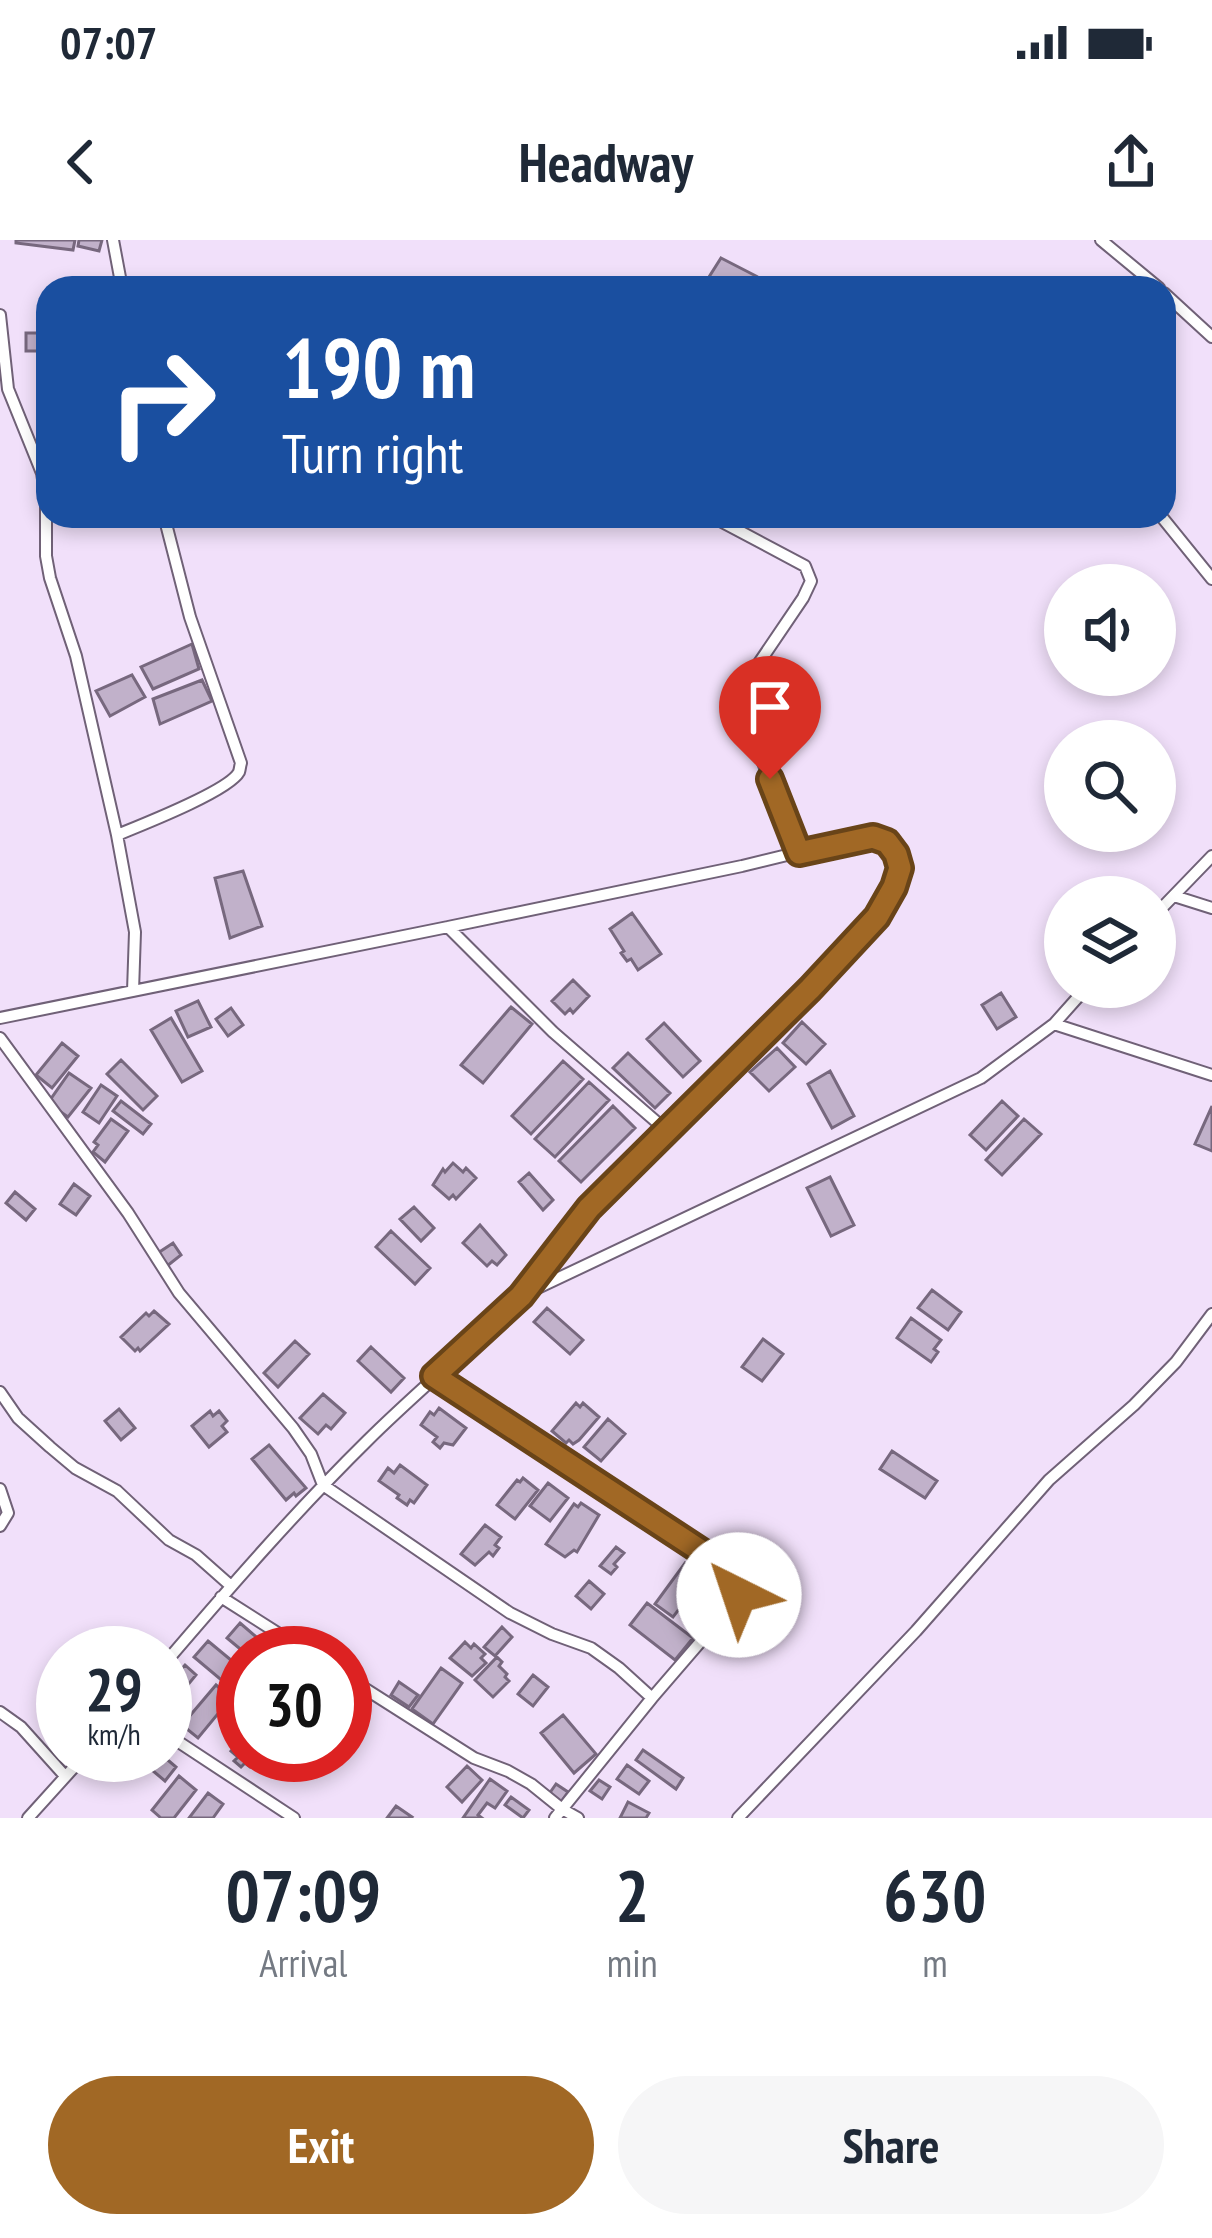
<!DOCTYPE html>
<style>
:root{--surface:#fff;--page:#f6f6f7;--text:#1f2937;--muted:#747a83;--accent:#a16825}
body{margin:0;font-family:"PT Sans Narrow",sans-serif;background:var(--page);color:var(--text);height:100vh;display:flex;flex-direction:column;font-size:45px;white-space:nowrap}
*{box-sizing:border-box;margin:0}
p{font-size:39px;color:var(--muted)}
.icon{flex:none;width:66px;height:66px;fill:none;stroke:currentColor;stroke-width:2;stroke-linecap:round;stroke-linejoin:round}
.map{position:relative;height:1578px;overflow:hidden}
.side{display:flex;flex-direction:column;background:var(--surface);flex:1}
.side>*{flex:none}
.guide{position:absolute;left:36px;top:36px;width:1140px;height:252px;border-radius:36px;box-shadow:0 6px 18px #0003;background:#1a4fa0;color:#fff;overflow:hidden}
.tools{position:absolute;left:1044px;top:324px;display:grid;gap:24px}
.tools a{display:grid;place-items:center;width:132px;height:132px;border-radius:50%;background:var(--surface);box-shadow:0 6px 18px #0003;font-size:60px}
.speed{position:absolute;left:36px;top:1386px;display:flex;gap:24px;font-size:60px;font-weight:700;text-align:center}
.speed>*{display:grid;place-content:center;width:156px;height:156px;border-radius:50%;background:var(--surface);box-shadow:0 6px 18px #0003;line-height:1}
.speed small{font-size:30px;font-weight:400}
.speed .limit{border:18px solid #d22;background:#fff;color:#111}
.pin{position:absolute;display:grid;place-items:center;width:102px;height:102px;color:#fff;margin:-123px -51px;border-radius:50% 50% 50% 0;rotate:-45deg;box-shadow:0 0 12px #0007}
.pin .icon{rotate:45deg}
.me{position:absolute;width:132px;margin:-66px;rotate:319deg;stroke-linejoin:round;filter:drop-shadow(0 0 9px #0008)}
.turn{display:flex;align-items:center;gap:42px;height:252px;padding:0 48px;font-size:54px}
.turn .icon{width:156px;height:156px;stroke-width:2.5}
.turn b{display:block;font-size:84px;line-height:102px}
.eta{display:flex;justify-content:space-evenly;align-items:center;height:204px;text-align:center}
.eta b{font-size:72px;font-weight:700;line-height:84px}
.action{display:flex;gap:24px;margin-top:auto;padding:24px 48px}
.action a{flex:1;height:138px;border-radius:72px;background:var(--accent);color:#fff;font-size:48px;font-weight:700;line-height:138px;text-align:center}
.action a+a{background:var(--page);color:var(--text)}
.status{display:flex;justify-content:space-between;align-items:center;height:84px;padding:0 60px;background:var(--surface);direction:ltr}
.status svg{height:33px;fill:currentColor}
header{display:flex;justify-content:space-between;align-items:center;height:156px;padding:0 48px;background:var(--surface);font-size:54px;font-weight:700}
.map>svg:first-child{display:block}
.building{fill:#c1b1ca;stroke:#77687e;stroke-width:3}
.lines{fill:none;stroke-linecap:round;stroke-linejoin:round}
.street-casing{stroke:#706177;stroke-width:14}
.street{stroke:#fff;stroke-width:10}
.route-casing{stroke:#694418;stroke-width:30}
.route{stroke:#a16825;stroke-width:21}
</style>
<div class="status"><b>07:07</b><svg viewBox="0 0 49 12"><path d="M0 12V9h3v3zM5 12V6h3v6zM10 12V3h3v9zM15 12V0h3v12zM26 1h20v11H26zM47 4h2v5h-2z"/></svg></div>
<header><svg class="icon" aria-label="back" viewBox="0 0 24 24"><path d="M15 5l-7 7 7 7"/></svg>Headway<svg class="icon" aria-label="share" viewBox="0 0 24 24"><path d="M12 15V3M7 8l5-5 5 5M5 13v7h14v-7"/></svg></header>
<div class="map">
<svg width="1212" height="1578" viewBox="0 0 1212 1578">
<rect width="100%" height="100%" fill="#f1e0fa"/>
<path class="building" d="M 16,0 L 75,0 L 73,10 L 16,3 Z
M 79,0 L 102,0 L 99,11 L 78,6 Z
M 721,18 L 756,36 L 743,48 L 702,48 Z
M 26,93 L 48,93 L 48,111 L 26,111 Z
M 192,404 L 199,429 L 153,449 L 141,427 Z
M 132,435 L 145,457 L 110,476 L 96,451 Z
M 202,440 L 212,461 L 160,484 L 153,459 Z
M 243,631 L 262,686 L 230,698 L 215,638 Z
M 632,673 L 661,714 L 638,730 L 631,719 L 627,721 L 621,713 L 624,711 L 610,689 Z
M 573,740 L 589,756 L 573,773 L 570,769 L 565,774 L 552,761 Z
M 1001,753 L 1016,777 L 997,789 L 982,765 Z
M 198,761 L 211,787 L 188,797 L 176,771 Z
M 511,767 L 532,784 L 483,843 L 461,825 Z
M 231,768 L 243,785 L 228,796 L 216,779 Z
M 171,778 L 202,831 L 182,842 L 151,790 Z
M 802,782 L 825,804 L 806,824 L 783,803 Z
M 664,783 L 700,821 L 683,837 L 647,799 Z
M 62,803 L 78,816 L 52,848 L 36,835 Z
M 777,808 L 795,827 L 769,851 L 750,832 Z
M 628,813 L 670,853 L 655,868 L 613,828 Z
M 121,820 L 157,856 L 143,870 L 107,834 Z
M 563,821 L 583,839 L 531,894 L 512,876 Z
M 830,831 L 854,876 L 832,888 L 808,844 Z
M 69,833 L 91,848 L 68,877 L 48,863 Z
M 589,842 L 609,860 L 555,917 L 535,899 Z
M 101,845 L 117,856 L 99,883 L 83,872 Z
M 121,861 L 151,884 L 143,894 L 113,871 Z
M 1002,861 L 1018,876 L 986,910 L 970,895 Z
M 613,866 L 635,888 L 581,942 L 559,921 Z
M 1212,866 L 1212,911 L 1195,904 Z
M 111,879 L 128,891 L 105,922 L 93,912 L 98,905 L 94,902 Z
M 1024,879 L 1041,894 L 1002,935 L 986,920 Z
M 453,923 L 463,932 L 466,928 L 476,938 L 456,959 L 453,955 L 449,959 L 433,945 L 443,929 L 445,932 Z
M 529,933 L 553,960 L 543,970 L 519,942 Z
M 830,937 L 854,985 L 831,996 L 807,948 Z
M 74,944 L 90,956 L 76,975 L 60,964 Z
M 15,952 L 35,969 L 26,980 L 6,963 Z
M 414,967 L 434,988 L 421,1001 L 400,979 Z
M 480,985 L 506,1015 L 497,1025 L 492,1021 L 487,1026 L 463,1003 Z
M 391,991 L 430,1028 L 415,1044 L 376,1007 Z
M 173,1003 L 181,1015 L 167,1026 L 158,1013 Z
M 932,1050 L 961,1072 L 948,1090 L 918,1068 Z
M 547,1068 L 583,1100 L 570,1114 L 534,1082 Z
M 154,1071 L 169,1084 L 140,1111 L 138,1108 L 135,1111 L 121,1097 L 146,1073 L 149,1076 Z
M 911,1078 L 941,1100 L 934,1109 L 938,1112 L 931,1122 L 897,1098 Z
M 763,1099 L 783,1114 L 762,1141 L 742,1127 Z
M 295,1101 L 309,1114 L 278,1147 L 264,1133 Z
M 371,1107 L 404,1138 L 391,1152 L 358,1121 Z
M 323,1154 L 345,1173 L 331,1189 L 326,1185 L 318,1194 L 300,1178 Z
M 576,1163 L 580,1167 L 583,1163 L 599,1177 L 579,1200 L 573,1204 L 569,1200 L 566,1203 L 552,1191 Z
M 439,1168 L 466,1188 L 453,1205 L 444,1203 L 440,1208 L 433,1202 L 437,1197 L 421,1185 L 430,1172 L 434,1175 Z
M 119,1169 L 135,1188 L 121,1200 L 105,1181 Z
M 210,1171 L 213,1176 L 219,1171 L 227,1181 L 222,1186 L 227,1192 L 209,1207 L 192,1186 Z
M 608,1179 L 625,1194 L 601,1221 L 584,1207 Z
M 269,1205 L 306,1248 L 296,1256 L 294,1253 L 286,1260 L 252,1219 Z
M 892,1211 L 937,1241 L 925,1258 L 880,1229 Z
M 400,1225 L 427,1245 L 414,1263 L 410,1260 L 407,1265 L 397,1258 L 399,1255 L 379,1241 L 388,1228 L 394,1233 Z
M 523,1238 L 538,1250 L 515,1279 L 497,1265 L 517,1240 L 520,1242 Z
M 548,1243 L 568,1258 L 550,1281 L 530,1266 Z
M 581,1263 L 599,1275 L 577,1312 L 574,1310 L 565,1317 L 546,1304 L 574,1264 L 578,1267 Z
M 485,1285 L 501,1297 L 495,1305 L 499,1308 L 493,1316 L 489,1312 L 475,1325 L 461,1314 Z
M 616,1307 L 624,1313 L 614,1324 L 617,1327 L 611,1334 L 600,1326 Z
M 685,1323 L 704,1337 L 673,1377 L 655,1364 Z
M 712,1336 L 728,1349 L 709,1373 L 693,1360 Z
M 589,1341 L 604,1354 L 591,1369 L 576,1356 Z
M 647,1363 L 693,1398 L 675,1420 L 630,1385 Z
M 240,1383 L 275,1413 L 245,1413 L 227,1398 Z
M 502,1387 L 512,1397 L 495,1416 L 484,1407 Z
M 208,1401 L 243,1430 L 243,1448 L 238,1454 L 194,1417 Z
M 465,1402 L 471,1408 L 474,1404 L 485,1414 L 481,1418 L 486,1423 L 472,1436 L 450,1418 Z
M 497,1417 L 502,1422 L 499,1426 L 507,1434 L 505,1437 L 509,1441 L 493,1457 L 475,1440 Z
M 185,1425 L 196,1435 L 187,1446 L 175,1436 Z
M 441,1428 L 462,1443 L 433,1484 L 412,1469 Z
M 533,1435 L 548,1447 L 533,1466 L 518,1454 Z
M 399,1442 L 418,1455 L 409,1467 L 391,1455 Z
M 216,1445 L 231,1458 L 198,1498 L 182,1485 Z
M 563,1475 L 596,1514 L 574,1533 L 541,1493 Z
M 243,1497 L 243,1515 L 260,1515 L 250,1527 L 245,1523 L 241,1527 L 234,1521 L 238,1517 L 231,1511 Z
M 643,1510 L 683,1538 L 676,1549 L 636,1520 Z
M 134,1515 L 162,1515 L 176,1527 L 165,1541 Z
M 627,1525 L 649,1541 L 639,1554 L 617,1539 Z
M 467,1526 L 482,1540 L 462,1562 L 447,1547 Z
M 179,1536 L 196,1550 L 174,1578 L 161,1578 L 152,1570 Z
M 490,1539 L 507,1551 L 495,1568 L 487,1563 L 478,1575 L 482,1578 L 463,1578 Z
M 599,1540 L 610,1547 L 602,1559 L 590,1551 Z
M 556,1544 L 568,1552 L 561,1562 L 549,1554 Z
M 208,1553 L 223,1564 L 213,1578 L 189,1578 Z
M 511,1557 L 529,1570 L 523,1578 L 505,1565 Z
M 628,1562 L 649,1573 L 646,1578 L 620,1578 Z
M 396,1566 L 412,1577 L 411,1578 L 387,1578 Z"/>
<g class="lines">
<g class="street-casing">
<path id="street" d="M 113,0 L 122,48
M 1101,0 L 1159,48
M 1164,53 L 1212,97
M 0,75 L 8,149 L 42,233 L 46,259 L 46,316 L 50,338 L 76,416 L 117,595 L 135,692 L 133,751
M 711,276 L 805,326 L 811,341 L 803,358 L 740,451 L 740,465 L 799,613
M 1161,276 L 1212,339
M 117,595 C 139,586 229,551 239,532 C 240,529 240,526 241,523 L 190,377 L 164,276
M 1174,656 L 1212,668
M 1155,675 L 1212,616
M 0,778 L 448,687 L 553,792 L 667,891
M 1054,784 L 1212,835
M 0,798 L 128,973 L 179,1053 L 293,1188 L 311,1214 L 323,1245 L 510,1373 L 552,1394 L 591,1408 L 619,1428 L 652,1458
M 525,1054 L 981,838 L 1054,784 L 1087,747
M 433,1136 L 736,1334 L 741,1345 L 739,1355 L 727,1371 L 652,1458 L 555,1578
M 0,1152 L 18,1178 L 50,1207 L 75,1228 L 117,1251 L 169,1300 L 196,1315 L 231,1346
M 0,1249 L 8,1273 L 0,1286
M 221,1357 L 309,1413
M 165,1423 C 230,1347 296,1271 367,1201 C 416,1152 472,1107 520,1057 C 547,1028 566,993 593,964 C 684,870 780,781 869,686 C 897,657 922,592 857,598 L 742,626 L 448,687
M 345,1436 L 474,1518 L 508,1531 L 531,1544 L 562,1569 L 578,1578
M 0,1472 L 21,1487 L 65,1536
M 165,1493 L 294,1578
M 28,1578 L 85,1515
M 738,1578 L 916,1391 L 1049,1240 L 1134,1165 L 1176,1122 L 1212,1074"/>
</g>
<use href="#street" class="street"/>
</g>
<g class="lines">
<g class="route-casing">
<path id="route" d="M 739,1355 L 741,1346 L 736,1334 L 434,1136 L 521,1056 L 589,968 L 810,749 L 877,677 L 894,647 L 900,628 L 896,614 L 887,602 L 873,597 L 799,613 L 770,539"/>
</g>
<use href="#route" class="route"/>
</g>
</svg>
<div class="tools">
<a><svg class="icon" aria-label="sound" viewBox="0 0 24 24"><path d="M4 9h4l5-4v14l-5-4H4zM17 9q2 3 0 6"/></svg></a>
<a><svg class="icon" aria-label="search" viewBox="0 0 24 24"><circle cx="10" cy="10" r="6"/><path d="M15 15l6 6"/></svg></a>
<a><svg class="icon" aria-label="layers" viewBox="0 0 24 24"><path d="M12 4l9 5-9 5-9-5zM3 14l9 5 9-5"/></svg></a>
</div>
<div class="speed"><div>29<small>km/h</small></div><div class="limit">30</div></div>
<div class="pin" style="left:770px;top:539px;background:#d93025"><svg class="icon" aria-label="arrive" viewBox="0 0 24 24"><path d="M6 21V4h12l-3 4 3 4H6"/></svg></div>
<svg class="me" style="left:739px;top:1355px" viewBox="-20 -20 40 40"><circle r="19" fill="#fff"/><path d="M0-13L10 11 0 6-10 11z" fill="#a16825"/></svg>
<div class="guide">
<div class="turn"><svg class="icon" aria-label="right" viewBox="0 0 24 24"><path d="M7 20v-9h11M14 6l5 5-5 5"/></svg><div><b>190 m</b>Turn right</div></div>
</div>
</div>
<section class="side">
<div class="eta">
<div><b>07:09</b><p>Arrival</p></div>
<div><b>2</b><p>min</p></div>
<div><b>630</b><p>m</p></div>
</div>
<div class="action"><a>Exit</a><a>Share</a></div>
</section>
